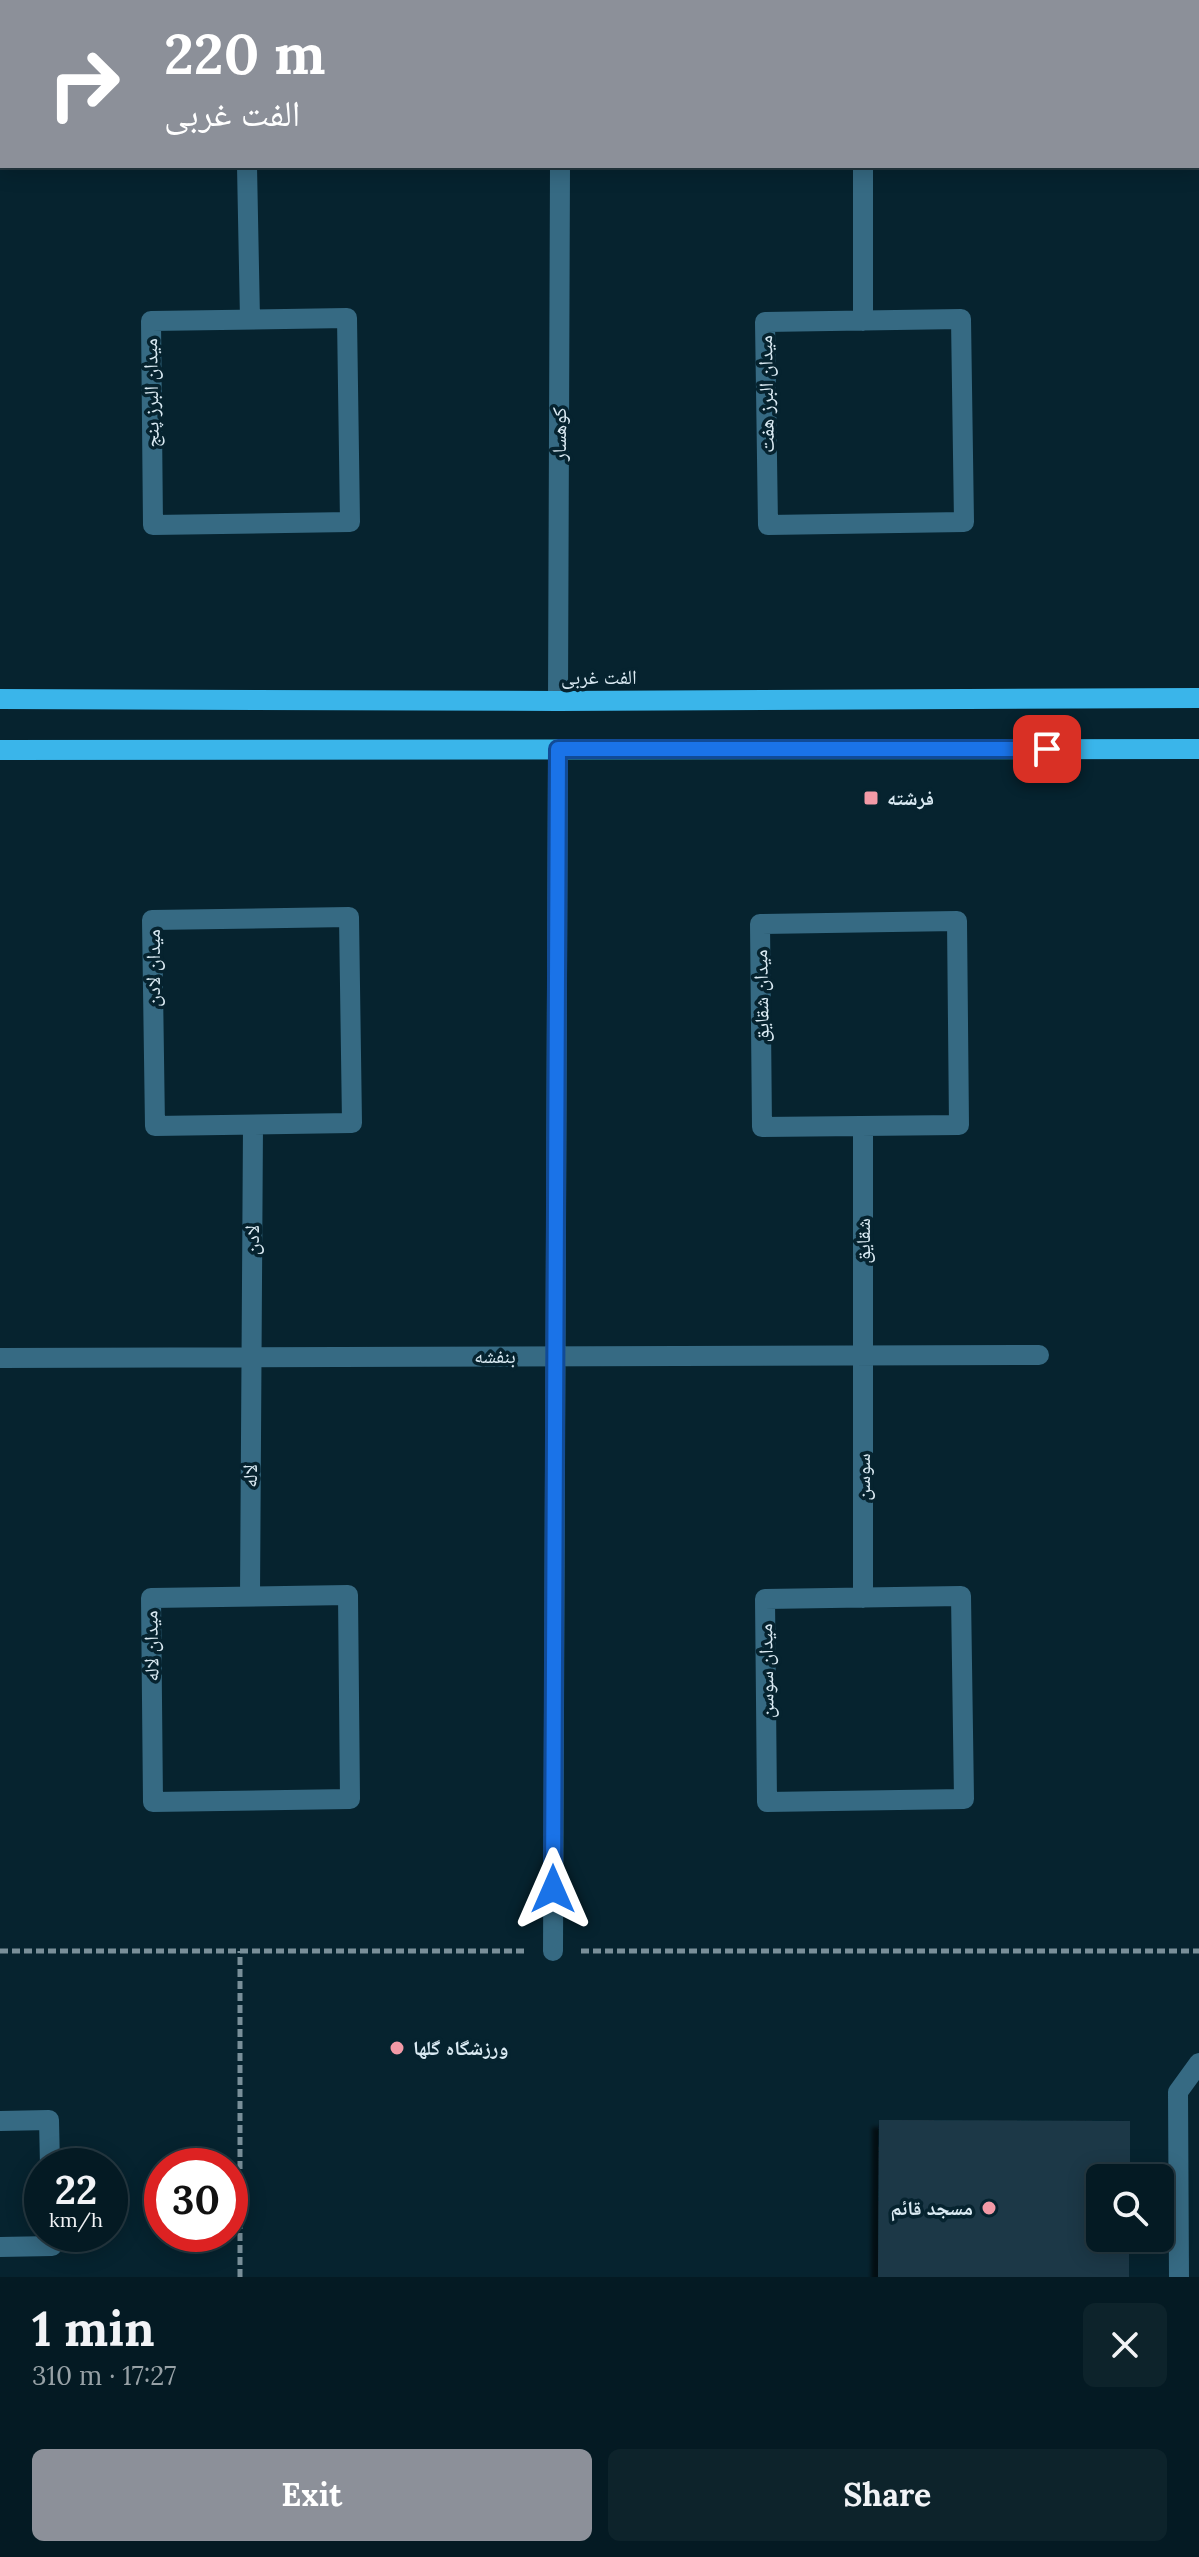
<!DOCTYPE html>
<meta charset="utf-8">
<style>
:root{--surface:#041a23;--page:#0d232b;--text:#f1f3f6;--muted:#97a1a6;--line:#253841;--accent:#8c9099}
body{margin:0;font-family:Lora,"Noto Naskh Arabic",serif;background:var(--page);color:var(--text);height:100vh;display:flex;flex-direction:column;font-size:30px;white-space:nowrap}
*{box-sizing:border-box;margin:0}
p{font-size:26px;color:var(--muted)}
.icon{flex:none;width:44px;height:44px;fill:none;stroke:currentColor;stroke-width:2;stroke-linecap:round;stroke-linejoin:round}
.map{position:relative;height:2277px;overflow:hidden}
.sheet{display:flex;flex-direction:column;background:var(--surface);flex:1}
.sheet>*{flex:none}
.hud{position:absolute;left:0px;top:0px;width:1200px;height:168px;box-shadow:0 4px 20px #0003,0 0 0 2px var(--line);background:#8c9099;color:#fff;overflow:hidden}
.fabs{position:absolute;left:1086px;top:2164px;display:grid;gap:16px}
.fabs a{display:grid;place-items:center;width:88px;height:88px;border-radius:12px;background:var(--surface);box-shadow:0 4px 20px #0003,0 0 0 2px var(--line);font-size:40px}
.speed{position:absolute;left:24px;top:2148px;display:flex;gap:16px;font-size:40px;font-weight:700;text-align:center}
.speed>*{display:grid;place-content:center;width:104px;height:104px;border-radius:50%;background:var(--surface);box-shadow:0 4px 20px #0003,0 0 0 2px var(--line);line-height:1}
.speed small{font-size:20px;font-weight:400}
.speed .limit{border:12px solid #d22;background:#fff;color:#111}
.pin{position:absolute;display:grid;place-items:center;width:68px;height:68px;color:#fff;margin:-34px;border-radius:16px;box-shadow:0 4px 12px #0006}
.me{position:absolute;width:88px;margin:-44px;rotate:0deg;stroke-linejoin:round;filter:drop-shadow(0 0 6px #0008)}
.turn{display:flex;align-items:center;gap:28px;height:168px;padding:0 32px;font-size:36px}
.turn .icon{width:104px;height:104px;stroke-width:2.5}
.turn b{display:block;font-size:56px;line-height:68px}
.round{display:grid;place-items:center;flex:none;width:84px;height:84px;border-radius:12px;background:var(--page)}
.head{display:flex;align-items:center;justify-content:space-between;height:136px;padding:0 32px}
h1{font-size:48px;font-weight:800;line-height:60px}
.cta{display:flex;gap:16px;margin-top:auto;padding:16px 32px}
.cta a{flex:1;height:92px;border-radius:12px;background:var(--accent);color:#fff;font-size:32px;font-weight:800;line-height:92px;text-align:center}
.cta a+a{background:var(--page);color:var(--text)}
.map>svg:first-child{display:block}
.building{fill:#1d3947;filter:url(#shadow)}
.lines{fill:none;stroke-linecap:round;stroke-linejoin:round}
.path{stroke:#798f99;stroke-width:5;stroke-dasharray:8 4;stroke-linecap:butt}
.minor{stroke:#366a83;stroke-width:20}
.major{stroke:#3ab5ea;stroke-width:20}
.route-casing{stroke:#114b97;stroke-width:20}
.route{stroke:#1a73e8;stroke-width:14}
.poi-dot{fill:#f39aa7;stroke:#06232f;stroke-width:3}
.labels{text-anchor:middle;stroke-width:7;stroke-linejoin:round;paint-order:stroke}
.street-label{font-size:20px;fill:#daeaf3;stroke:#06232f}
.poi-label{font-size:20px;font-weight:bold;fill:#daeaf3;stroke:#06232f;text-anchor:start}
</style>
<div class="map">
<svg width="1199" height="2277" viewBox="0 0 1199 2277">
<defs>
<filter id="shadow"><feDropShadow dx="-7" dy="7" stdDeviation="2" flood-color="#0009"/></filter>
</defs>
<rect width="100%" height="100%" fill="#06232f"/>
<path class="building" d="M 879,2120 L 1130,2121 L 1130,2178 L 1100,2178 L 1100,2238 L 1129,2238 L 1129,2277 L 878,2277 Z"/>
<g class="lines">
<path class="path" d="M 0,1951 L 527,1951
M 581,1951 L 1199,1951
M 240,2277 L 240,1951"/>
<path class="minor" d="M 863,0 L 863,2
M 249,2 L 249,0
M 561,2 L 561,0
M 0,80 L 2,80
M 247,166 L 250,319
M 863,166 L 863,321
M 347,318 L 350,522 L 153,525 L 151,321 Z
M 961,319 L 964,522 L 768,525 L 765,322 Z
M 558,701 L 560,166
M 349,917 L 352,1123 L 155,1126 L 152,920 Z
M 957,921 L 959,1125 L 762,1127 L 760,924 Z
M 863,1126 L 863,1598
M 0,1358 L 1039,1355
M 348,1595 L 350,1799 L 153,1802 L 151,1598 Z
M 250,1596 L 253,1125
M 961,1596 L 964,1799 L 767,1802 L 765,1599 Z
M 553,1951 L 558,749
M 0,2121 L 49,2120 L 50,2166
M 0,2247 L 52,2246 L 52,2234
M 1179,2277 L 1178,2092 L 1199,2063"/>
<path class="major" d="M 0,699 L 558,701 L 1199,698
M 0,750 L 1199,749"/>
</g>
<g class="lines">
<g class="route-casing">
<path id="route" d="M 553,1889 L 558,749 L 1047,749"/>
</g>
<use href="#route" class="route"/>
</g>
<g class="poi-dot">
<rect x="863" y="790" width="16" height="16" rx="4"/>
<circle cx="397" cy="2048" r="8"/>
<circle cx="989" cy="2208" r="8"/>
</g>
<g class="labels">
<g class="street-label">
<text transform="translate(151 393) rotate(-91)" y="7">میدان البرز پنج</text>
<text transform="translate(766 394) rotate(-91)" y="7">میدان البرز هفت</text>
<text transform="translate(559 434) rotate(-90)" y="7">کوهسار</text>
<text x="599" y="684">الفت غربی</text>
<text transform="translate(153 968) rotate(-90)" y="7">میدان لادن</text>
<text transform="translate(761 996) rotate(-91)" y="7">میدان شقایق</text>
<text transform="translate(252 1240) rotate(-90)" y="7">لادن</text>
<text transform="translate(863 1241) rotate(-90)" y="7">شقایق</text>
<text x="495" y="1363">بنفشه</text>
<text transform="translate(250 1476) rotate(-90)" y="7">لاله</text>
<text transform="translate(863 1477) rotate(-90)" y="7">سوسن</text>
<text transform="translate(151 1646) rotate(-91)" y="7">میدان لاله</text>
<text transform="translate(766 1671) rotate(-91)" y="7">میدان سوسن</text>
</g>
<g class="poi-label">
<text x="887" y="805">فرشته</text>
<text x="413" y="2055">ورزشگاه گلها</text>
<text x="973" y="2215" text-anchor="end">مسجد قائم</text>
</g>
</g>
</svg>
<div class="fabs">
<a><svg class="icon" aria-label="search" viewBox="0 0 24 24"><circle cx="10" cy="10" r="6"/><path d="M15 15l6 6"/></svg></a>
</div>
<div class="speed"><div>22<small>km/h</small></div><div class="limit">30</div></div>
<div class="pin" style="left:1047px;top:749px;background:#d93025"><svg class="icon" aria-label="arrive" viewBox="0 0 24 24"><path d="M6 21V4h12l-3 4 3 4H6"/></svg></div>
<svg class="me" style="left:553px;top:1889px" viewBox="-20 -20 40 40"><path d="M0-17L14 15 0 8-14 15z" fill="#1a73e8" stroke="#fff" stroke-width="4"/></svg>
<div class="hud">
<div class="turn"><svg class="icon" aria-label="right" viewBox="0 0 24 24"><path d="M7 20v-9h11M14 6l5 5-5 5"/></svg><div><b>220 m</b>الفت غربی</div></div>
</div>
</div>
<section class="sheet">
<div class="head"><div><h1>1 min</h1><p>310 m · 17:27</p></div><a class="round"><svg class="icon" aria-label="close" viewBox="0 0 24 24"><path d="M6 6l12 12M18 6L6 18"/></svg></a></div>
<div class="cta"><a>Exit</a><a>Share</a></div>
</section>
